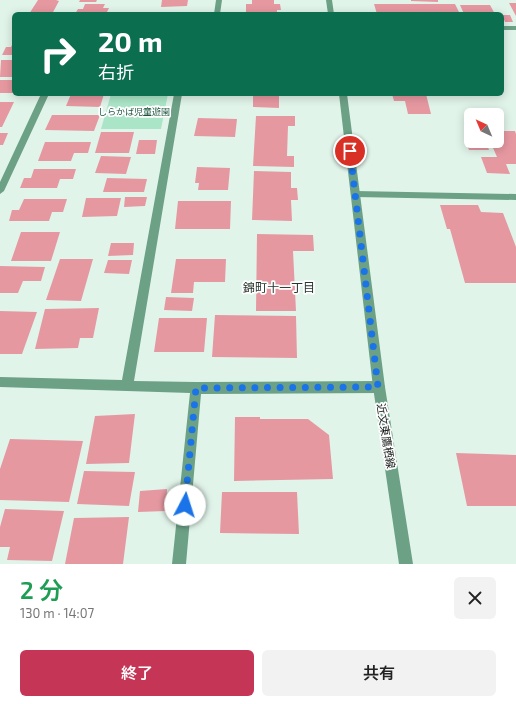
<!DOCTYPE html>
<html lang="ja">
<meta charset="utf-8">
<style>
:root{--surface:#fff;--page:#f2f2f2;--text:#222;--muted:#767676;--accent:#c53556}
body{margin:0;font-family:"Exo 2","Noto Sans JP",sans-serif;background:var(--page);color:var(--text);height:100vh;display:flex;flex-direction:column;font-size:15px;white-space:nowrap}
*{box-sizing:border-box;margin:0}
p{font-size:13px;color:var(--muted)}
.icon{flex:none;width:22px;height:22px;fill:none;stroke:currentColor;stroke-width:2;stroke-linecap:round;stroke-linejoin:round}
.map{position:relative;height:564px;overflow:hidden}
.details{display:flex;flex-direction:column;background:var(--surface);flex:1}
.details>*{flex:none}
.guide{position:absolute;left:12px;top:12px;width:492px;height:84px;border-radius:6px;box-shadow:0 2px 10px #0003;background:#0b6e4f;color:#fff;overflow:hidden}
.needle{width:26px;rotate:316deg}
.tools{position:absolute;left:464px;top:108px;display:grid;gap:8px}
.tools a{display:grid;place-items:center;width:40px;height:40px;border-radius:6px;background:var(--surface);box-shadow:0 2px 10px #0003;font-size:20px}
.pin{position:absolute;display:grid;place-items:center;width:34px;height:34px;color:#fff;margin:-17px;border:2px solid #fff;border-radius:50%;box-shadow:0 1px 4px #0007}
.me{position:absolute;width:44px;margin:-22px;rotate:5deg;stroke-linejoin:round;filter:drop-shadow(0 0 3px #0008)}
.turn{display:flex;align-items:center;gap:14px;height:84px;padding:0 20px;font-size:18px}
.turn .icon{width:52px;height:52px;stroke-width:2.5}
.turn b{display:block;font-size:28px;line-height:34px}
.round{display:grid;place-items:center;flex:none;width:42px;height:42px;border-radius:6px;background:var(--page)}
.headline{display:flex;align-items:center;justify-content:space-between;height:68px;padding:0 20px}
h1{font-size:24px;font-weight:600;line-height:30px;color:#1e9e55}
.cta{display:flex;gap:8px;margin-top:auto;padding:8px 20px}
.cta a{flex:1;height:46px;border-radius:6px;background:var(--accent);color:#fff;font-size:16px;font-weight:600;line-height:46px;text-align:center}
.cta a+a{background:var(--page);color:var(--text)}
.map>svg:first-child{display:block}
.green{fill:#abe5c7}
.building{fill:#e698a1}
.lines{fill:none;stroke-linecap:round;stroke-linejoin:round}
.minor{fill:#6ca186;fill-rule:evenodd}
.tertiary{fill:#6ca186;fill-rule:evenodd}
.route{stroke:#1a73e8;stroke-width:7;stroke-dasharray:0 12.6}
.labels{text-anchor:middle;stroke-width:3.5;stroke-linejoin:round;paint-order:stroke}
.far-park-label{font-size:9px;fill:#1a553c;stroke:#fff}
.street-label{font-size:11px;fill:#171e1a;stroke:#fff}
.neighbourhood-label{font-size:12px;fill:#26352d;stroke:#fff}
</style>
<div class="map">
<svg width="516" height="564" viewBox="0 0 516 564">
<rect width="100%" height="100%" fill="#e1f4ea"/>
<path class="green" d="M 111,94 L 168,94 L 161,129 L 101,129 Z"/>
<path class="building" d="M 38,0 L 56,0 L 59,1 L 52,14 L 29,14 Z
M 80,0 L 97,0 L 96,2 L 79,2 Z
M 162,0 L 188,0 L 187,6 L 161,7 Z
M 252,0 L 274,0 L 274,4 L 280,4 L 281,10 L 277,10 L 277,14 L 246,12 L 246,4 L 252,4 Z
M 411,0 L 438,0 L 438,2 L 411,1 Z
M 509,3 L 516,3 L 516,16 Z
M 85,4 L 105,4 L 103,8 L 109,8 L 106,14 L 75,14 L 78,9 L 83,9 Z
M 374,4 L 455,4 L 460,14 L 377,14 Z
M 460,5 L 490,5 L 495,14 L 464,14 Z
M 502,15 L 510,15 L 513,22 L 505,22 Z
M 14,41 L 14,55 L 2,55 L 6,47 L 11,47 Z
M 1,60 L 14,60 L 14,77 L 0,77 Z
M 0,80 L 14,80 L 14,93 L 0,93 Z
M 71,94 L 104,94 L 100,107 L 66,106 Z
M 253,94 L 279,94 L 279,108 L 253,107 Z
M 392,94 L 426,94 L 431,114 L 408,114 L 405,101 L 394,101 Z
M 0,102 L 14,102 L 2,127 L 0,127 Z
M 52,115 L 100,115 L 94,131 L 45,130 Z
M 256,116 L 295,116 L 295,126 L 288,126 L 287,156 L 294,156 L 294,167 L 253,166 Z
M 198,118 L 237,119 L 235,137 L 194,136 Z
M 497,131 L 515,131 L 516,134 L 516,164 L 506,164 L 510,174 L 487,173 L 481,157 L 497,157 L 490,141 L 497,141 Z
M 101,132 L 134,132 L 129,153 L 95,153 Z
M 0,133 L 8,133 L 3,145 L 0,145 Z
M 464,136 L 471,136 L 471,141 L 486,141 L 489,150 L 469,150 Z
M 139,140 L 157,140 L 155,154 L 136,154 Z
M 45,142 L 91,142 L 88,153 L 74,153 L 71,161 L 38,161 Z
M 101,156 L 131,157 L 126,174 L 95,173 Z
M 197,167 L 230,168 L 228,190 L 198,190 L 199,183 L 195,183 Z
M 34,169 L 76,169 L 73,179 L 60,179 L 57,188 L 20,188 L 24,178 L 31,178 Z
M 254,171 L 291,172 L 291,188 L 297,188 L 298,200 L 291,200 L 292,221 L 252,220 Z
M 107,178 L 147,179 L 144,192 L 103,192 Z
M 125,197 L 147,197 L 145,206 L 124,207 Z
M 86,198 L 121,198 L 117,216 L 82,217 Z
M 24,199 L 67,199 L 63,212 L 52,212 L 49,221 L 9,221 L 12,210 L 19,210 Z
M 178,201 L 231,201 L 230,229 L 175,229 Z
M 440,205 L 478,205 L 481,212 L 503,213 L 516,247 L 516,283 L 465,283 L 450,229 L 447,229 Z
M 21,232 L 60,232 L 51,261 L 11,261 Z
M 257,234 L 313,235 L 314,251 L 293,251 L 296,311 L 256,311 Z
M 111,243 L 134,243 L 133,255 L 108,256 Z
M 60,259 L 93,259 L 81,301 L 46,300 Z
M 176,259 L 226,259 L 225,282 L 194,282 L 193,293 L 171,293 Z
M 108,260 L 132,260 L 129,274 L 104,273 Z
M 0,266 L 45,267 L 41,281 L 23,281 L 18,293 L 0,293 Z
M 166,297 L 194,298 L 192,311 L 164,310 Z
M 99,308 L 93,338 L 80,338 L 78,348 L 35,349 L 45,309 Z
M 0,311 L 37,312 L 22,354 L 0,354 Z
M 215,315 L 296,316 L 297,358 L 212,357 Z
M 159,318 L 207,318 L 204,352 L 154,352 Z
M 135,414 L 129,463 L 86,464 L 95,416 Z
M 235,417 L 260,417 L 260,419 L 308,419 L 329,435 L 333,479 L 234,481 Z
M 10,439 L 83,441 L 69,502 L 0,500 L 0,469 Z
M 456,453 L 516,455 L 516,506 L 467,506 Z
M 84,471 L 135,472 L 129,506 L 77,504 Z
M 167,489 L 166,511 L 138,512 L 140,491 Z
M 222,492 L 297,492 L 299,534 L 220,533 Z
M 5,509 L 64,511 L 52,561 L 7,560 L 10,547 L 0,547 L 0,527 Z
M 129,517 L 123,564 L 65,564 L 74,518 Z"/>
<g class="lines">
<path class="minor" d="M 216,0 L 222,0 L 220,14 L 214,14 Z
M 502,26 L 516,26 L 516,30 L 502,30 Z
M 41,94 L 49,94 L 4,191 L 0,194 L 0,182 Z
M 174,94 L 182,94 L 134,381 L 196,382 L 379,381 L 383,383 L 385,387 L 383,391 L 379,393 L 201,394 L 186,564 L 172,564 L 190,393 L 0,387 L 0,377 L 122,380 Z
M 356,191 L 516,194 L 516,200 L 356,197 L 352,194 Z"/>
<path class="tertiary" d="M 326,0 L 332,0 L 334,14 L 328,14 Z
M 339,94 L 347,94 L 385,387 L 413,564 L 399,564 L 373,387 Z"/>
</g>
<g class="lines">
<path class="route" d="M 185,505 L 196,388 L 378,387 L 350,151"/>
</g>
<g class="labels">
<g class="far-park-label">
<text x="134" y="115">しらかば児童遊園</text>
</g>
<g class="street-label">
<text transform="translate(386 436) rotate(81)" y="4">近文東鷹栖線</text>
</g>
<g class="neighbourhood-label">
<text x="279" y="292">錦町十一丁目</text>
</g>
</g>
</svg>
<div class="tools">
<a><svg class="needle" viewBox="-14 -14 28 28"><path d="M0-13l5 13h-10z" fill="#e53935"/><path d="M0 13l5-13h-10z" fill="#767676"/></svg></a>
</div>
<div class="pin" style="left:350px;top:151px;background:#d93025"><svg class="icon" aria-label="arrive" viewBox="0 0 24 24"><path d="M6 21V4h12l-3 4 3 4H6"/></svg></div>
<svg class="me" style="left:185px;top:505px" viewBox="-20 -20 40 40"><circle r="19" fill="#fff"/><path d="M0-13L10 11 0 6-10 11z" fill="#1a73e8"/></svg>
<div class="guide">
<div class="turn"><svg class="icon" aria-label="right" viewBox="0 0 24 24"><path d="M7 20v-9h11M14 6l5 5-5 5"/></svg><div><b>20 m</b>右折</div></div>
</div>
</div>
<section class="details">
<div class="headline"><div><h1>2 分</h1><p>130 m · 14:07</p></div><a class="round"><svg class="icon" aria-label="close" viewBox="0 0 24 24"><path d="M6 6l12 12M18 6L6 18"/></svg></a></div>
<div class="cta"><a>終了</a><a>共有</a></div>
</section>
